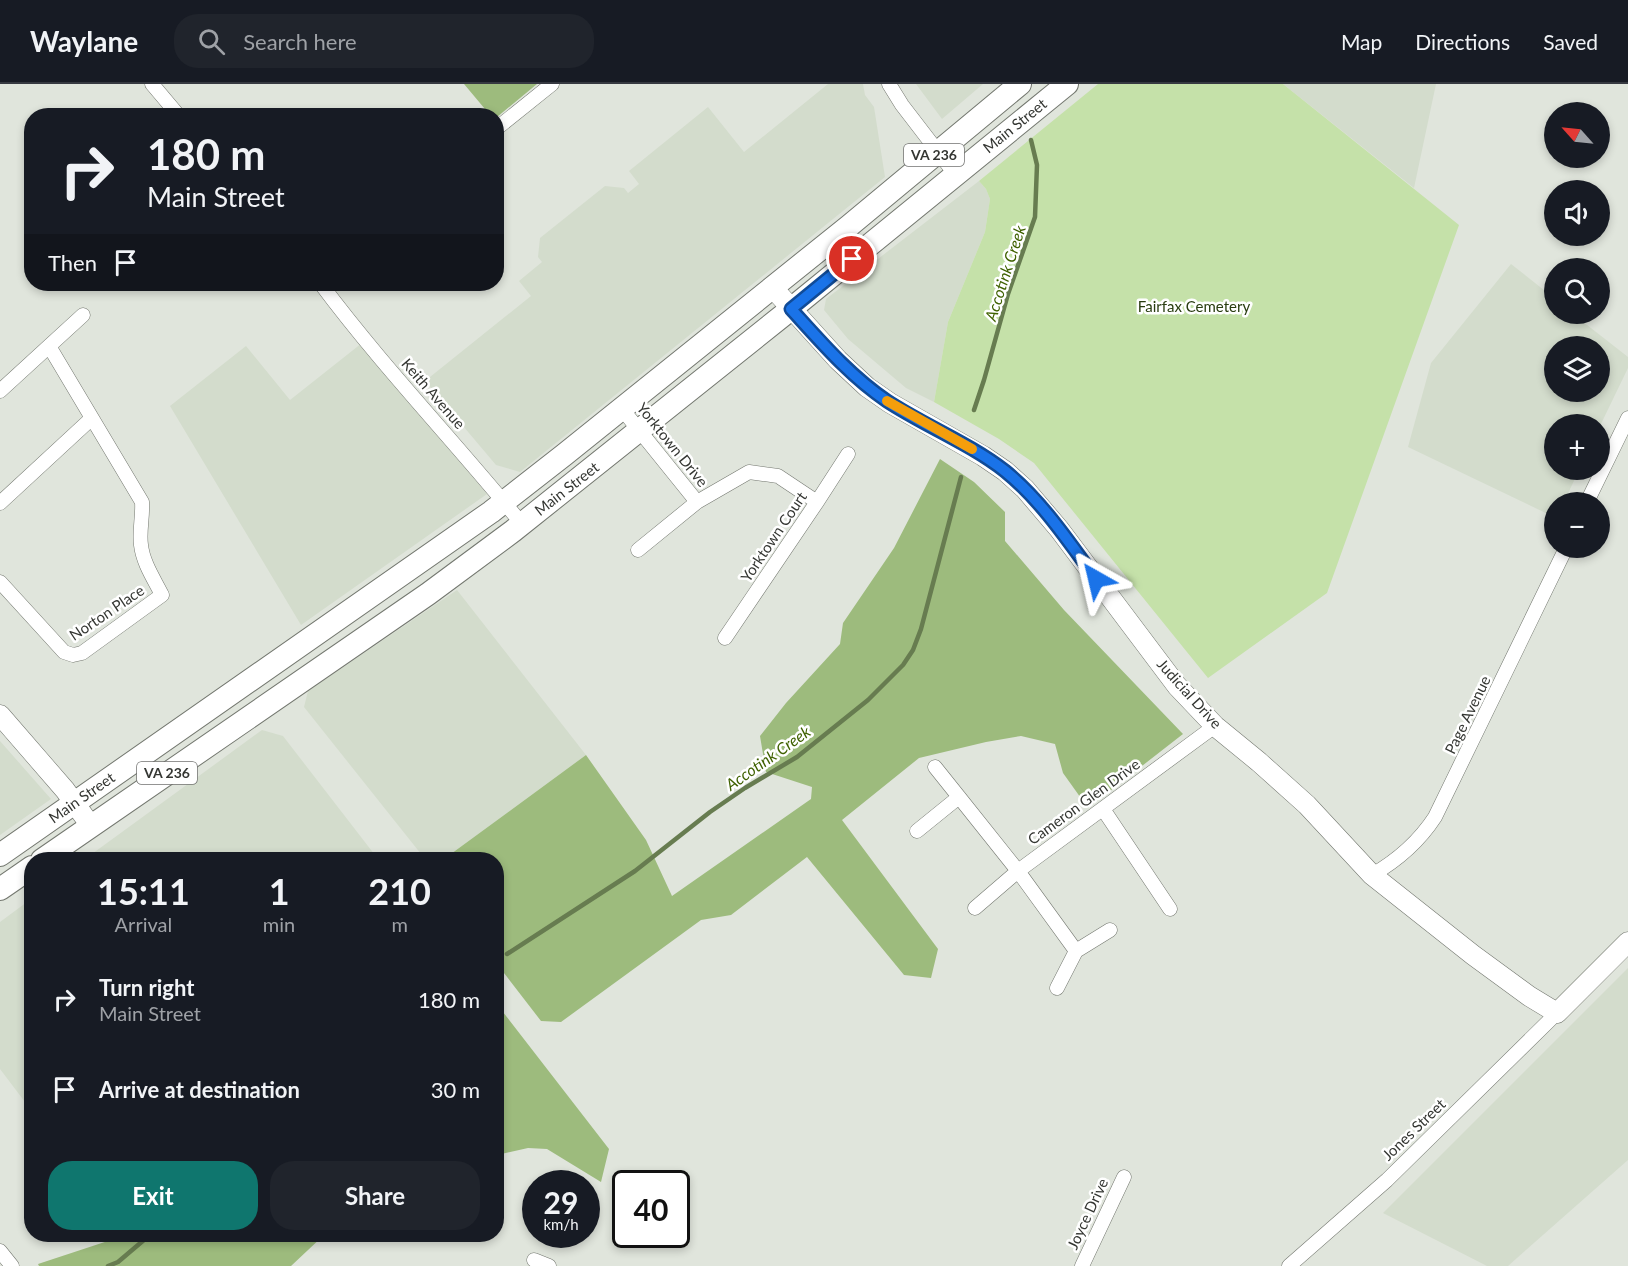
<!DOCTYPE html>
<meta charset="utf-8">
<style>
:root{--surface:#171b24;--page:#20242c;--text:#f1f3f6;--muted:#9ea1a6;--line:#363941;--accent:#0f766e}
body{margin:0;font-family:Lato,sans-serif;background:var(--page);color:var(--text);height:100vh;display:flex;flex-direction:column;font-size:22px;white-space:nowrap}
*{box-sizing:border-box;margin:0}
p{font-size:20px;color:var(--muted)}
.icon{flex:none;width:33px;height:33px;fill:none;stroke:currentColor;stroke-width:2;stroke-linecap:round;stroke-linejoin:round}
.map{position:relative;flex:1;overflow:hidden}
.details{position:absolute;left:24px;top:768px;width:480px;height:390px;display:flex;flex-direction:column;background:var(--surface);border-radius:24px;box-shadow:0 3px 9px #0003}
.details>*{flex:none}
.hud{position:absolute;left:24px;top:24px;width:480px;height:183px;border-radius:24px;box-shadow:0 3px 9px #0003;background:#171b24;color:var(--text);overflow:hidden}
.needle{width:39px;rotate:297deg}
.controls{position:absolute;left:1544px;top:18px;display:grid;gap:12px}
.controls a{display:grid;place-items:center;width:66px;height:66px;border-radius:50%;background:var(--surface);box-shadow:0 3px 9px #0003;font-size:30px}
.speed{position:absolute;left:522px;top:1086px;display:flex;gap:12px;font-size:30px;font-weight:700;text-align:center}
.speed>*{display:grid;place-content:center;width:78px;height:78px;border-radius:50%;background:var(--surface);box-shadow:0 3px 9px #0003;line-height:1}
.speed small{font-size:15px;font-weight:400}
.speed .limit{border:3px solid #111;border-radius:9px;background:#fff;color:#111}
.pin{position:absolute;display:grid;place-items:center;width:51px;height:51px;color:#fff;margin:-26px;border:3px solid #fff;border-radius:50%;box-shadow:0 2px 6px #0007}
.me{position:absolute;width:66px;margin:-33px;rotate:323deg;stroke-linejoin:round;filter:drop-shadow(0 0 4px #0008)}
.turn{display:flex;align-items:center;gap:21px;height:126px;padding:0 24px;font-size:27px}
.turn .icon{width:78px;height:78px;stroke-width:2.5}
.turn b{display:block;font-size:42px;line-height:51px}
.then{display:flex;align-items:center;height:57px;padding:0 24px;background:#0003;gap:12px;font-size:22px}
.eta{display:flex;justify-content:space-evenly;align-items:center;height:102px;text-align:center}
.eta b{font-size:36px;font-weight:700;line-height:42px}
.action{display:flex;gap:12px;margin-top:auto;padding:12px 24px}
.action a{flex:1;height:69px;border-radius:24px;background:var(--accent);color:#fff;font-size:24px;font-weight:700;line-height:69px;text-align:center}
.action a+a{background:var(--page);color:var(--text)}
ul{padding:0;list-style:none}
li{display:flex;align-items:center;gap:18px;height:90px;padding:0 24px}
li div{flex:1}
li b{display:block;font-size:22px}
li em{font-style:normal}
header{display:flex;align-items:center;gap:36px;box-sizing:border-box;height:84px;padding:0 30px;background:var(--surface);border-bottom:2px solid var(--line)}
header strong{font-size:28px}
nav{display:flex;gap:33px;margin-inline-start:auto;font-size:21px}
.search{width:420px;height:54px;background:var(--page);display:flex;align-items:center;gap:15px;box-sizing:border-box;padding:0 21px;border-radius:24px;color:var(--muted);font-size:22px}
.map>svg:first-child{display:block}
.built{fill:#d3dccc;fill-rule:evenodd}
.green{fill:#c5e1a9}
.forest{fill:#9dbb7d}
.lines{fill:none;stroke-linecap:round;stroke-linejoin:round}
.stream{stroke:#677c50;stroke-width:4.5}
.street-casing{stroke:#73776f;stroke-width:15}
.secondary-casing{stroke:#73776f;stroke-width:21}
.primary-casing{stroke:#73776f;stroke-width:24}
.street{stroke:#fff;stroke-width:14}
.secondary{stroke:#fff;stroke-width:20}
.primary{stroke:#fff;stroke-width:22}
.route-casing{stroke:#114b97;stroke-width:15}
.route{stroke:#1a73e8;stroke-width:10}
.slow{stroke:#f59e0b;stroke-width:10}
.labels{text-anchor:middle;stroke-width:5;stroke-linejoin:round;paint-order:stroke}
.shield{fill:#fff;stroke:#717270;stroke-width:1.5}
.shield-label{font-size:14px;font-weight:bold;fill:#343632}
.street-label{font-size:15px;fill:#343632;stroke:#fff}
.park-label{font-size:15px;fill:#293d10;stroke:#fff}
.water-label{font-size:16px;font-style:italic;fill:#3f6100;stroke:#fff}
</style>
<header>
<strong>Waylane</strong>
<div class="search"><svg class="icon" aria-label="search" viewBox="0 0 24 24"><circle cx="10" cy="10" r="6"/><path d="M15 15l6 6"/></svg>Search here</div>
<nav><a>Map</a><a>Directions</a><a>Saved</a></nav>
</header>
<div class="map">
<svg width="1628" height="1182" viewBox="0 0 1628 1182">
<rect width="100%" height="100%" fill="#e0e5dc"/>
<path class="built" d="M 828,0 L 863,0 L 865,11 L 874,23 L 885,93 L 520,388 L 496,381 L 425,297 L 531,212 L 519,197 L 542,178 L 538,173 L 540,154 L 605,102 L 624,104 L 628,109 L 639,100 L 629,87 L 708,23 L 744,68 Z
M 916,0 L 983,0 L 942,35 Z
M 1283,0 L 1436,0 L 1414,104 Z
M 979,97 L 986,105 L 990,115 L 985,148 L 948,238 L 934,318 L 906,304 L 848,255 L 824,226 L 826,215 Z
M 1511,180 L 1554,214 L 1554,230 L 1573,230 L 1628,273 L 1628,284 L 1599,344 L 1599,340 L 1554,340 L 1554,386 L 1579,386 L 1564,418 L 1554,418 L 1554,433 L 1408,363 L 1431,279 ZM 1554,262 L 1599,262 L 1599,308 L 1554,308 Z
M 362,259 L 487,410 L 301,541 L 170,322 L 246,262 L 290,316 Z
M 457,506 L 586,671 L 444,775 L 425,775 L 304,623 L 308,607 Z
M 262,646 L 283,652 L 378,775 L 85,775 Z
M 0,657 L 51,715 L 0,751 Z
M 31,815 L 31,1026 L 0,985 L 0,838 Z
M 1628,884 L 1628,1076 L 1508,1182 L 1487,1182 L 1383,1129 Z"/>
<path class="green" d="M 1098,0 L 1283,0 L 1459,141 L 1327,509 L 1208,594 L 1034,379 L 999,355 L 934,318 L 948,238 L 985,148 L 990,115 L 986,105 L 979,97 Z"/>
<path class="forest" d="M 464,0 L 537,0 L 497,33 L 490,31 Z
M 940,375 L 974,398 L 1005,428 L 1005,457 L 1064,526 L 1183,650 L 1088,724 L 1063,689 L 1055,660 L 1021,652 L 986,658 L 919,674 L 842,736 L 938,865 L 931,894 L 904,891 L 807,773 L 731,831 L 701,836 L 561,938 L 541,937 L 497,880 L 496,776 L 444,775 L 586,671 L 646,756 L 672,812 L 811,715 L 812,703 L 766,688 L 760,652 L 786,619 L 840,560 L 843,539 L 894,464 Z
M 496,919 L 609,1065 L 601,1098 L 547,1065 L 528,1064 L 497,1071 Z
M 126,1151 L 324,1151 L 291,1182 L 39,1182 L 38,1180 Z"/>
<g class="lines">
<path class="stream" d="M 974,326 L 984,296 L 1008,210 L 1035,133 L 1037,81 L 1031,56
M 507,870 L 635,787 L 710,728 L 745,704 L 797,673 L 868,616 L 903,581 L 913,566 L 921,545 L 961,393
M 108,1182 L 118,1178 L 151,1150"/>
<g class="street-casing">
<path id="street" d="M 152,0 L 179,32
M 889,0 L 902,21 L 955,90
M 496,45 L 552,0
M 321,200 C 383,283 456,359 522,440
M 0,307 L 83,231
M 622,325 L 697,418
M 1587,418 L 1628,334
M 0,419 L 92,334
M 638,466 L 697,418 L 749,388 L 778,392 L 817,418
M 0,498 L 64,568 L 73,571 L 82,569 L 162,511 C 154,495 143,479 141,461 C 139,447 143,433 142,418 L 49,262
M 725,554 L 817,418 L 848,370
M 935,683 L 959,713
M 1103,725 L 1170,825
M 917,747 L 959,713 L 1018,787 L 1076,867 L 1057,904
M 1372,791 C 1398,776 1418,759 1435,733 L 1566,464
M 975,824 L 1018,787 L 1215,642
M 1076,867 L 1110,846
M 0,1167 L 12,1182
M 534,1176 L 549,1182
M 1082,1182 L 1124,1093
M 1289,1182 L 1387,1096 L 1557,929"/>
</g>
<g class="secondary-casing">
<path id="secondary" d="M 772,203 L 838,276 L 867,303 L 890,319 L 983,372 L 1005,387 L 1025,405 L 1059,445 L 1177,602 L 1215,642 L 1259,678 L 1307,721 L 1372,791 L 1473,871 L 1529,912 L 1557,929 L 1628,858
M 0,631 L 65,706 L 91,742"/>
</g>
<g class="primary-casing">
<path id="primary" d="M 0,771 L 491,428 L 564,371 L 849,142 L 1020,0
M 42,776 L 428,510 L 513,447 L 791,225 L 1067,0
M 0,805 L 32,783"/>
</g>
<use href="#street" class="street"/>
<use href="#secondary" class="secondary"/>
<use href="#primary" class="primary"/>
</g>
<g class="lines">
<g class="route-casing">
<path id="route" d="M 852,175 L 791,225 C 821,258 850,292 887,317 C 925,342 969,359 1005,387 C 1041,416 1069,458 1096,495"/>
</g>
<use href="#route" class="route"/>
<path class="slow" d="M 887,317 L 972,365"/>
</g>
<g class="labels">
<g class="shield">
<rect x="904" y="60" width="60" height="22" rx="4.5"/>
<rect x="137" y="678" width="60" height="22" rx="4.5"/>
</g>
<g class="shield-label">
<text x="934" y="76">VA 236</text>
<text x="167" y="694">VA 236</text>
</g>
<g class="street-label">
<text transform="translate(1015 42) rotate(-39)" y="5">Main Street</text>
<text transform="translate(433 310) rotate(49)" y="5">Keith Avenue</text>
<text transform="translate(672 361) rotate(51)" y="5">Yorktown Drive</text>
<text transform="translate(567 405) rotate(-38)" y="5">Main Street</text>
<text transform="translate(774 453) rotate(-56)" y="5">Yorktown Court</text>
<text transform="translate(107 529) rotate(-34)" y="5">Norton Place</text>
<text transform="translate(1189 610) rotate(48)" y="5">Judicial Drive</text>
<text transform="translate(1468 631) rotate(-64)" y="5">Page Avenue</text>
<text transform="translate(82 714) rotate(-35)" y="5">Main Street</text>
<text transform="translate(1084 718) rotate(-36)" y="5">Cameron Glen Drive</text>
<text transform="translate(1414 1046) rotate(-44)" y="5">Jones Street</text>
<text transform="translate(1088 1130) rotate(-65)" y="5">Joyce Drive</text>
</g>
<g class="park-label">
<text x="1194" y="228">Fairfax Cemetery</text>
</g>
<g class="water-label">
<text transform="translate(1005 189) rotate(-72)" y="6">Accotink Creek</text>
<text transform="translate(768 674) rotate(-35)" y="6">Accotink Creek</text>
</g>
</g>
</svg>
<div class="controls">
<a><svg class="needle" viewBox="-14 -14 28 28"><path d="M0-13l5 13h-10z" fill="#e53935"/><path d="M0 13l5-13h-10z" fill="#9ea1a6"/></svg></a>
<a><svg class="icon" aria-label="sound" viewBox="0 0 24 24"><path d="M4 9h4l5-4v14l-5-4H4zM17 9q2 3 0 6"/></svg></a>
<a><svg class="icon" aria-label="search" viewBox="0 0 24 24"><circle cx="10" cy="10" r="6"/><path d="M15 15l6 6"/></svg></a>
<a><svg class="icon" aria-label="layers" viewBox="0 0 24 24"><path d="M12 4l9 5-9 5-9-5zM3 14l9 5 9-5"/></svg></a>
<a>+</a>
<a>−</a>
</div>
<div class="speed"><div>29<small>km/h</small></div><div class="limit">40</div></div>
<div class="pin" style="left:852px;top:175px;background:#d93025"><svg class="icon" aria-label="arrive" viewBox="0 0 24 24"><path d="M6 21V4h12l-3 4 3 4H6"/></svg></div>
<svg class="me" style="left:1096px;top:495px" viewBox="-20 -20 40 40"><path d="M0-17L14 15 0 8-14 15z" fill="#1a73e8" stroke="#fff" stroke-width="4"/></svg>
<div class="hud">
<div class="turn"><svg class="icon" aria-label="right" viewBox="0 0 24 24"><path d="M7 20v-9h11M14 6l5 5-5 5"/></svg><div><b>180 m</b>Main Street</div></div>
<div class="then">Then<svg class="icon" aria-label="arrive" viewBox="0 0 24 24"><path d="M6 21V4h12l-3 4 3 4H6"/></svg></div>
</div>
<section class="details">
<div class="eta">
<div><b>15:11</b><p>Arrival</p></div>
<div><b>1</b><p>min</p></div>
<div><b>210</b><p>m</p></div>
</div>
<ul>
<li><svg class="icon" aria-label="right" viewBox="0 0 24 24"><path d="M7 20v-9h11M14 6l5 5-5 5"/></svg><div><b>Turn right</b><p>Main Street</p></div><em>180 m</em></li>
<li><svg class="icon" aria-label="arrive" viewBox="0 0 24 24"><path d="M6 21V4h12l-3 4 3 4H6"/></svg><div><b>Arrive at destination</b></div><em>30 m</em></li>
</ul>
<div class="action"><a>Exit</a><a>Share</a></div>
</section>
</div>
